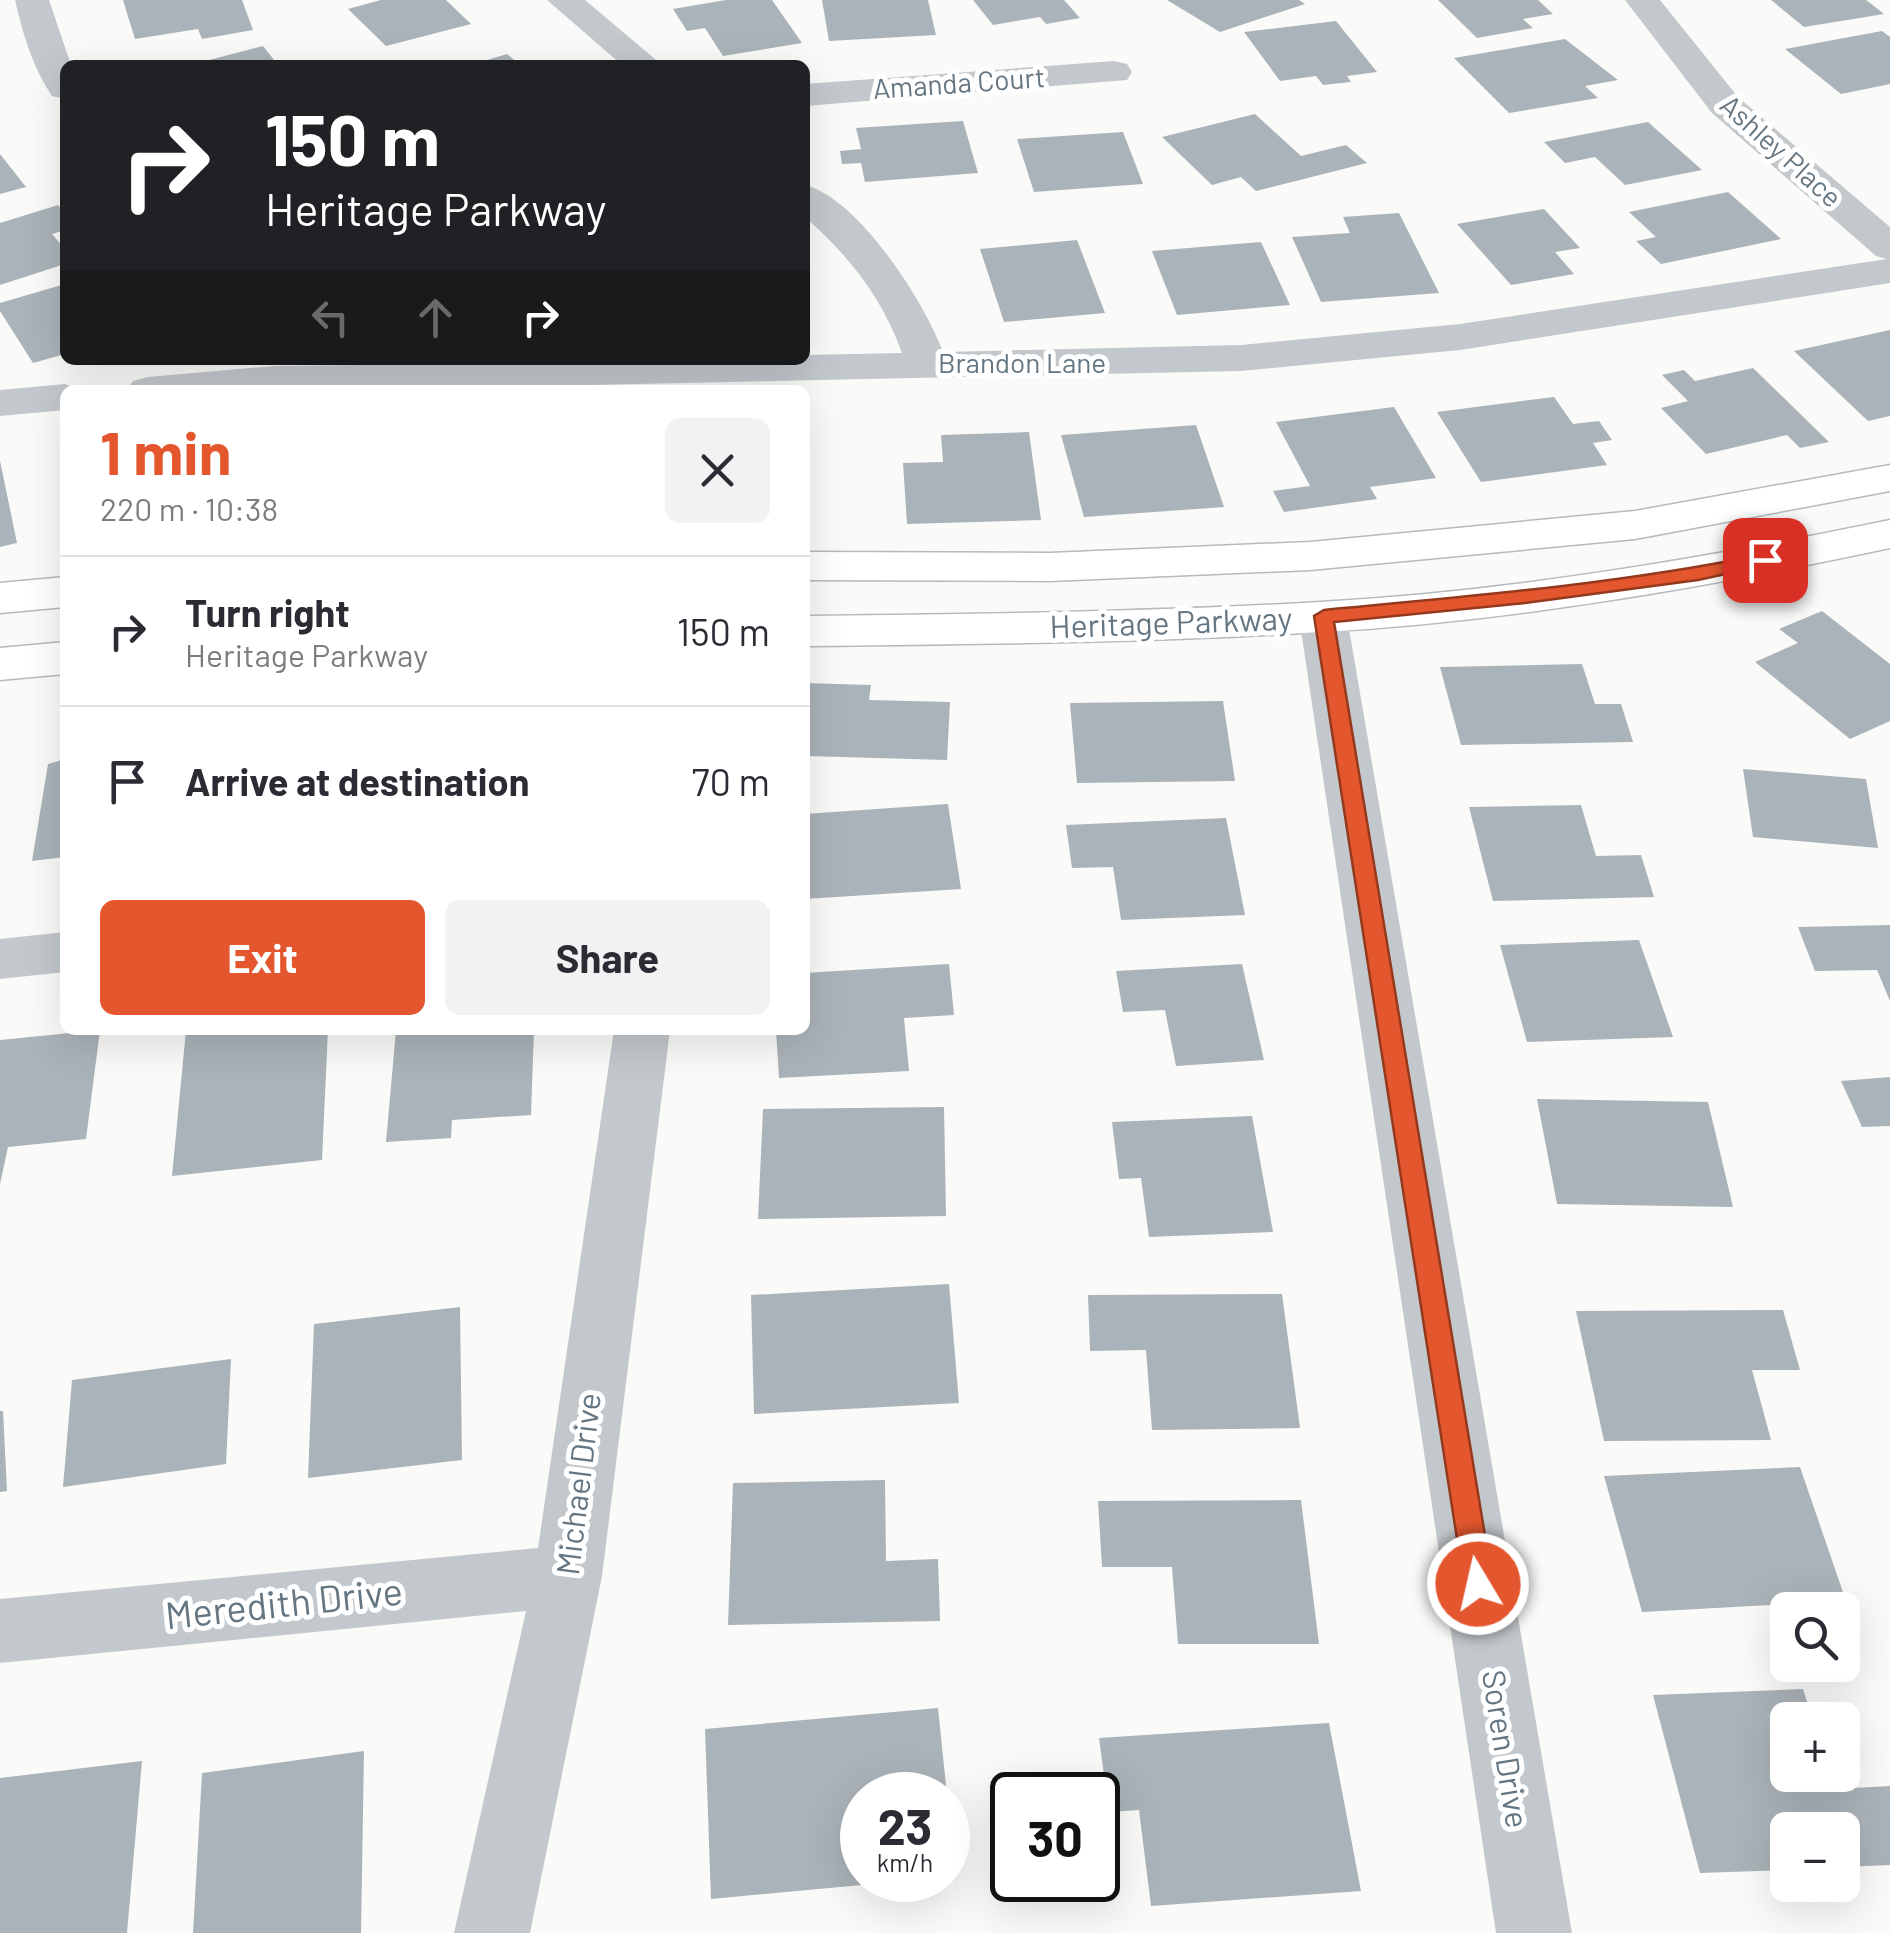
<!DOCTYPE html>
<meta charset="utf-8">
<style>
:root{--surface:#fff;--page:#f2f2f3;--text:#2b2b33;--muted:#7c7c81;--line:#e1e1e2;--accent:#e4572e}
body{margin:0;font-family:Barlow,sans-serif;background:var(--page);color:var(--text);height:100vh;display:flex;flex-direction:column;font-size:38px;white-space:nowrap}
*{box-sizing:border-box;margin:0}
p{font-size:32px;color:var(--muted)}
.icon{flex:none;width:55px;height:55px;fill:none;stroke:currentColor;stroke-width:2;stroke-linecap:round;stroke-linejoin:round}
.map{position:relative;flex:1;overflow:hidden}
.side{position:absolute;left:60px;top:385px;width:750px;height:650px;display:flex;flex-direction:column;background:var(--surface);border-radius:15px;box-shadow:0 10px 40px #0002}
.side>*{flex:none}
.guide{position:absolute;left:60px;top:60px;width:750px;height:305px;border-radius:15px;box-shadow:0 10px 40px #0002;background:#202124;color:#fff;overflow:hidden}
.buttons{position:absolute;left:1770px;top:1592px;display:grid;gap:20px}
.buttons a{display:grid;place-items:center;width:90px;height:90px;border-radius:15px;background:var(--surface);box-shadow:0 10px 40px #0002;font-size:50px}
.speed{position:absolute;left:840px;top:1772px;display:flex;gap:20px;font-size:50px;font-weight:700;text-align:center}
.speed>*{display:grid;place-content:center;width:130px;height:130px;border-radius:50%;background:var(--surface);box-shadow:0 10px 40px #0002;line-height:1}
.speed small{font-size:25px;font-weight:400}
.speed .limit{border:5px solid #111;border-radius:15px;background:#fff;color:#111}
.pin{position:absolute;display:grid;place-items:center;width:85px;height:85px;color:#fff;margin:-42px;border-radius:20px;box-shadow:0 5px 15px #0006}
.me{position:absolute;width:110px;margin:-55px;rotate:351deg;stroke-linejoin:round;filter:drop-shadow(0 0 8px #0008)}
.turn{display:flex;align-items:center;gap:35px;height:210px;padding:0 40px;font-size:45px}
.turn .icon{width:130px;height:130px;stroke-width:2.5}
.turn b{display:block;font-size:70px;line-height:85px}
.lanes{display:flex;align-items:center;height:95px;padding:0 40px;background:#0003;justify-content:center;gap:50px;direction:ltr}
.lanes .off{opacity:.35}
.round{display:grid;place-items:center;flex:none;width:105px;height:105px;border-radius:15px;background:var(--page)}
.overview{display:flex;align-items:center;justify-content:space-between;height:170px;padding:0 40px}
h1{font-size:60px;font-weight:700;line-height:75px;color:var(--accent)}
.primary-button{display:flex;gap:20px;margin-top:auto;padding:20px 40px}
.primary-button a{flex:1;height:115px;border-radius:15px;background:var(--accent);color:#fff;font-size:40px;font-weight:700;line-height:115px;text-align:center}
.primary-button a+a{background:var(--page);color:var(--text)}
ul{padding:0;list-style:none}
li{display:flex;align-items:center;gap:30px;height:150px;padding:0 40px;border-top:2px solid var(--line)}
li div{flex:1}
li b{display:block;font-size:38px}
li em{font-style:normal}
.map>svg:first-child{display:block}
.building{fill:#aab3b9}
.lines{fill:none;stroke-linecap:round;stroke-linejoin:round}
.major-casing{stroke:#b5babe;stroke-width:3}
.minor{fill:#c3c8cc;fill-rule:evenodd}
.major{fill:#fff;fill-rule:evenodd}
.route{fill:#e4572e;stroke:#94391e;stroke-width:2.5}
.labels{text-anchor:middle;stroke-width:10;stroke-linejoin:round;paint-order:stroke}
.far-street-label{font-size:28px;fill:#657683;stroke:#fff}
.street-label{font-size:32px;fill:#657683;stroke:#fff}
.near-street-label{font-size:38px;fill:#657683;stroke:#fff}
</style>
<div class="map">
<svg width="1890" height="1933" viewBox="0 0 1890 1933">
<rect width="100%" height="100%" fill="#fafaf8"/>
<path class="building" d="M 123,0 L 242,0 L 253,30 L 202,39 L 198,29 L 135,39 Z
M 381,0 L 446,0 L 471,24 L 386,46 L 348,9 Z
M 726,0 L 772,0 L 802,43 L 723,56 L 705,28 L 687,31 L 673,9 Z
M 822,0 L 928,0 L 936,35 L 829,41 Z
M 973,0 L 1064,0 L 1080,18 L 1046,24 L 1040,17 L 993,25 Z
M 1167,0 L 1299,0 L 1305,4 L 1220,32 Z
M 1438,0 L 1538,0 L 1553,14 L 1523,19 L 1533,28 L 1477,38 Z
M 1771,0 L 1866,0 L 1884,14 L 1804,27 Z
M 1336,21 L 1377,72 L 1347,76 L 1351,82 L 1323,85 L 1316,76 L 1280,81 L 1244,32 Z
M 1882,31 L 1890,37 L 1890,84 L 1841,94 L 1785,49 Z
M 1565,39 L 1618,80 L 1585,86 L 1598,98 L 1509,113 L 1454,58 Z
M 263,46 L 278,65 L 194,65 L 194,64 Z
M 507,54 L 520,65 L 474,65 L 474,64 Z
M 1255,114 L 1301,156 L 1346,145 L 1367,163 L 1256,191 L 1241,177 L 1212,185 L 1162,137 Z
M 963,121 L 978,173 L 865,182 L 861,163 L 842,164 L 840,151 L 861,149 L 856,128 Z
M 1648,122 L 1702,170 L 1625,185 L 1595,157 L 1565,163 L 1544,142 Z
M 1123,132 L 1143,184 L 1034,192 L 1017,139 Z
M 0,154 L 26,187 L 0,194 Z
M 1728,192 L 1781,239 L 1661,264 L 1636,241 L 1656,237 L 1629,212 Z
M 58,205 L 65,214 L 65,230 L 52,234 L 65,249 L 65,264 L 0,285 L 0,223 Z
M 1544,209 L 1580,248 L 1555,252 L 1574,274 L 1511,285 L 1457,224 Z
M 1399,213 L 1439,293 L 1321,302 L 1292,237 L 1350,233 L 1343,217 Z
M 1077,240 L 1105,313 L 1004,322 L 980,249 Z
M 1261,242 L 1290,305 L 1177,315 L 1152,251 Z
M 65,284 L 65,354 L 33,363 L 0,311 L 0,303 Z
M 1890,330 L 1890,416 L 1868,421 L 1794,351 Z
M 1753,368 L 1829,442 L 1800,448 L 1787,435 L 1706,454 L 1661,408 L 1688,401 L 1662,375 L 1684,370 L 1695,381 Z
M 1554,397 L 1573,424 L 1599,421 L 1612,440 L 1593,443 L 1607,465 L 1481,482 L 1437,412 Z
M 1394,407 L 1436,478 L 1370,487 L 1377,499 L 1284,512 L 1273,491 L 1310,486 L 1276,422 Z
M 1196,425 L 1224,507 L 1084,517 L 1061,435 Z
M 1029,432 L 1041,520 L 907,524 L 903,463 L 943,462 L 941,435 Z
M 0,461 L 17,543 L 0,547 Z
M 1822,611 L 1890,664 L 1890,721 L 1850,739 L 1755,662 L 1798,643 L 1779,629 Z
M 1582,664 L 1595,704 L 1621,704 L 1633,742 L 1461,745 L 1440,667 Z
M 805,683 L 871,685 L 869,700 L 950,702 L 947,760 L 805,756 Z
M 1223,701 L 1235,781 L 1077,783 L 1070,703 Z
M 65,759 L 65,857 L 32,861 L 48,764 Z
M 1743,769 L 1866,779 L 1878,848 L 1753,837 Z
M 948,804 L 961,889 L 805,899 L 805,814 Z
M 1581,805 L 1596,856 L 1641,855 L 1654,897 L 1493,901 L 1469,807 Z
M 1226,818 L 1245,915 L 1121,920 L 1113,867 L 1072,868 L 1066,825 Z
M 1890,925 L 1890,1001 L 1877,970 L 1815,971 L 1798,927 Z
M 1639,940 L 1673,1037 L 1527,1042 L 1500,945 Z
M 949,964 L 954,1015 L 904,1018 L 909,1071 L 779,1078 L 776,1030 L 805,1030 L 805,973 Z
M 1242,964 L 1264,1060 L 1176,1066 L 1165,1010 L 1123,1012 L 1116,971 Z
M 100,1030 L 86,1139 L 8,1147 L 0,1184 L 0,1040 Z
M 186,1030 L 328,1030 L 322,1160 L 172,1176 Z
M 396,1030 L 534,1030 L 531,1115 L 452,1120 L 451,1138 L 386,1142 Z
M 1890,1077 L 1890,1126 L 1862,1127 L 1841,1081 Z
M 1537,1099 L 1708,1102 L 1733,1207 L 1557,1204 Z
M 944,1107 L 946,1216 L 758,1219 L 763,1109 Z
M 1252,1116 L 1273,1232 L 1149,1237 L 1141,1178 L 1119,1179 L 1112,1122 Z
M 949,1284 L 959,1403 L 754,1414 L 751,1295 Z
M 1282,1294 L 1300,1428 L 1152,1430 L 1146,1350 L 1090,1351 L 1088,1295 Z
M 460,1307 L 462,1460 L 308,1478 L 314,1324 Z
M 1783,1310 L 1800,1370 L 1752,1370 L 1771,1440 L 1604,1441 L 1576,1311 Z
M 231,1359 L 226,1464 L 63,1487 L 72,1380 Z
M 0,1411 L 3,1411 L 7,1491 L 0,1492 Z
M 1800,1467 L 1846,1601 L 1642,1612 L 1604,1476 Z
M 885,1480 L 886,1561 L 938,1559 L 940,1621 L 728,1625 L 733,1483 Z
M 1301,1500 L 1319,1644 L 1178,1644 L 1172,1567 L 1102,1567 L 1098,1501 Z
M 1803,1689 L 1813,1720 L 1788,1720 L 1788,1775 L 1830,1775 L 1834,1789 L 1890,1786 L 1890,1865 L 1842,1867 L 1842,1830 L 1788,1830 L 1788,1870 L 1700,1873 L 1653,1695 Z
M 938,1708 L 947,1795 L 862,1795 L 862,1880 L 883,1883 L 711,1899 L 705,1729 Z
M 1329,1723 L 1361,1891 L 1151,1906 L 1139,1810 L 1109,1812 L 1099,1738 Z
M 364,1751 L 361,1933 L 193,1933 L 202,1773 Z
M 142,1761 L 127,1933 L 0,1933 L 0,1778 Z"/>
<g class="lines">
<g class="major-casing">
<path id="major" d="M 1890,465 L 1890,491 L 1635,539 L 1310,570 L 1050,581 L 805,580 L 805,552 L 1050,553 L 1310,542 L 1635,511 Z
M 1890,520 L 1890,548 C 1702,588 1513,621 1320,632 C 1149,643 977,644 805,646 L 805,616 C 977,614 1149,612 1320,602 C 1512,591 1702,559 1890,520 Z
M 65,577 L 65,607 L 0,613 L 0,583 Z
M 65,642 L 65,674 L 0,680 L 0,648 Z"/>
</g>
<path class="minor" d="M 15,0 L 49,0 L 71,65 L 65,65 L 65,99 L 52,96 C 32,66 23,34 15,0 Z
M 547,0 L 585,0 L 662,65 L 622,65 Z
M 1625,0 L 1660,0 L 1738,97 L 1890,227 L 1890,283 L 1460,350 L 1241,371 L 357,390 L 127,390 L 133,381 L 148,377 L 274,366 L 805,360 L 805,355 L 902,353 C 882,297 849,256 805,217 L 805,185 C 859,199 924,301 943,352 L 1241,345 L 1460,324 L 1887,259 L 1876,256 L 1712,113 Z
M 1114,61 L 1127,64 L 1132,72 L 1127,80 L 805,106 L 805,84 Z
M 65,384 L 82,390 L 65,390 L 65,410 L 0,416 L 0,390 Z
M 1323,602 L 1340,606 L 1347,617 L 1572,1933 L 1496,1933 L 1299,617 L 1306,606 Z
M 65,932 L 65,972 L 0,979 L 0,939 Z
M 614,1030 L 670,1030 L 602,1576 L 530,1933 L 454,1933 L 526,1611 L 0,1663 L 0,1599 L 538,1548 Z"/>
<use href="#major" class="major"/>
</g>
<path class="route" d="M 1765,554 L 1772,556 L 1772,564 L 1698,580 L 1525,603 L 1334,622 L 1493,1584 L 1488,1593 L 1478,1597 L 1469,1593 L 1464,1584 L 1314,616 L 1324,610 C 1471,596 1620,584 1765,554 Z"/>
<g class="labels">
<g class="far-street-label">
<text transform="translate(959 83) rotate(-4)" y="10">Amanda Court</text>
<text transform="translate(1781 151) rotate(42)" y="10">Ashley Place</text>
<text x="1022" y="373">Brandon Lane</text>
</g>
<g class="street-label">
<text transform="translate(1171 623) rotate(-2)" y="11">Heritage Parkway</text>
<text transform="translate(579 1484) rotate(-83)" y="11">Michael Drive</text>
<text transform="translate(1505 1749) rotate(81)" y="11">Soren Drive</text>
</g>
<g class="near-street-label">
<text transform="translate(284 1604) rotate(-6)" y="13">Meredith Drive</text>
</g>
</g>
</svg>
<div class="buttons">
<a><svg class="icon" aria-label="search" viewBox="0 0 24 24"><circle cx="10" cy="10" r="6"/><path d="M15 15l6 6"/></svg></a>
<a>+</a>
<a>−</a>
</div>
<div class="speed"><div>23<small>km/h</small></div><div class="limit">30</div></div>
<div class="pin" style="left:1765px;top:560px;background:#d93025"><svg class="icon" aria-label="arrive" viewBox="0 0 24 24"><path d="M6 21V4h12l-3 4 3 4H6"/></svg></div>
<svg class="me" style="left:1478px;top:1584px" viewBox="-20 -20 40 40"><circle r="17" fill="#e4572e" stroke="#fff" stroke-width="3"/><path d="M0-11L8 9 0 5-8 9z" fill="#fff"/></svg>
<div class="guide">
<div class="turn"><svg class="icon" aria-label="right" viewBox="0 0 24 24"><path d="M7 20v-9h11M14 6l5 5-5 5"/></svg><div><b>150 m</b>Heritage Parkway</div></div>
<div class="lanes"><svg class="icon off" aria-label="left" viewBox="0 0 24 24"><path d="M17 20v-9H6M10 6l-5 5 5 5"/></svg><svg class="icon off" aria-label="ahead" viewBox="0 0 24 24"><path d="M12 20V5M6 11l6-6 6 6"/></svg><svg class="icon" aria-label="right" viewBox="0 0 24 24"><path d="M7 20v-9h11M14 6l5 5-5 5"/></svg></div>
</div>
<section class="side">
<div class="overview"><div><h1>1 min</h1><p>220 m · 10:38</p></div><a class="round"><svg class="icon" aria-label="close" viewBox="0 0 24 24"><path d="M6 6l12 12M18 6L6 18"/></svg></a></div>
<ul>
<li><svg class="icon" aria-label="right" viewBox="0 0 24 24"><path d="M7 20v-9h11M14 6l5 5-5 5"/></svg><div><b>Turn right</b><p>Heritage Parkway</p></div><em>150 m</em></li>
<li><svg class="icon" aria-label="arrive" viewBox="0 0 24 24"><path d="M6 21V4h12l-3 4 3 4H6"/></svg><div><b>Arrive at destination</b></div><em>70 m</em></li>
</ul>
<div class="primary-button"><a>Exit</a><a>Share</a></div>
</section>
</div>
